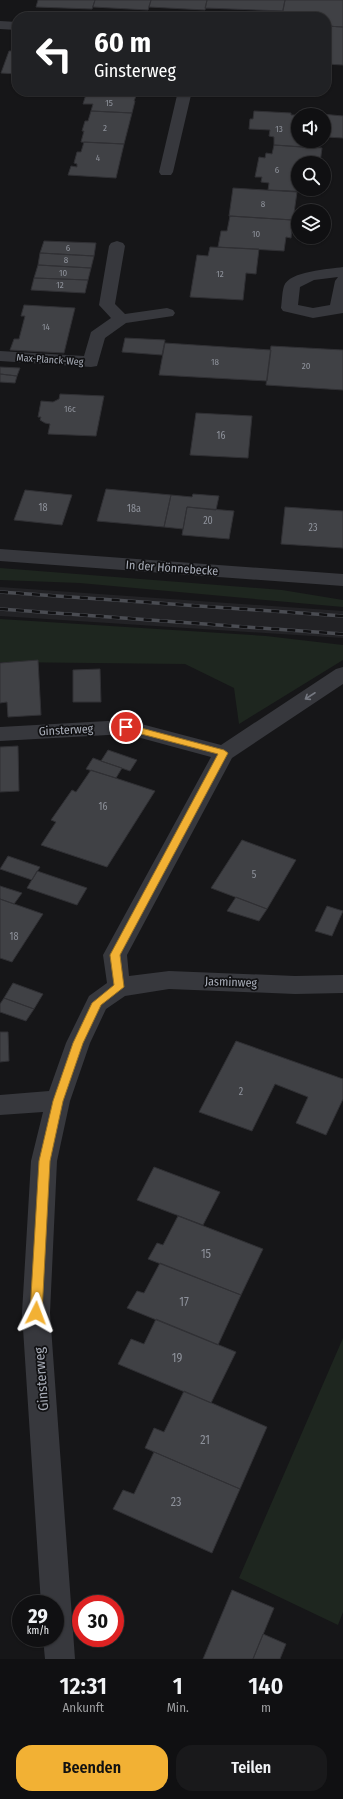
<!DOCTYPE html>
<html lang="de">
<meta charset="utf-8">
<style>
:root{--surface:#101012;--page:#19191b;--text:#f1f3f6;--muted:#9c9d9f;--line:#303032;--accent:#f2b134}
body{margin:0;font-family:"Fira Sans Condensed",sans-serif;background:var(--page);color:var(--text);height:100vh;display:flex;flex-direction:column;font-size:15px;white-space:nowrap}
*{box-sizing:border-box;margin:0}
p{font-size:13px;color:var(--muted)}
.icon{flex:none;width:22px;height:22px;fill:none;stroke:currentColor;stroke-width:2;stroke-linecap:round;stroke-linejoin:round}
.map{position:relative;height:1659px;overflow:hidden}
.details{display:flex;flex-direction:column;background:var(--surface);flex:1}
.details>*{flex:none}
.hud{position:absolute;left:12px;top:12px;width:319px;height:84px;border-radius:16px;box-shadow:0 1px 3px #0004,0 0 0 1px var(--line);background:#202124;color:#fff;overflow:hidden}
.buttons{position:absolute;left:291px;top:108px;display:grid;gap:8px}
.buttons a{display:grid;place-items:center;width:40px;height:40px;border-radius:50%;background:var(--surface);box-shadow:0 1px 3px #0004,0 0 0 1px var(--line);font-size:20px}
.speed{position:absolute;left:12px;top:1595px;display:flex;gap:8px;font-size:20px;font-weight:700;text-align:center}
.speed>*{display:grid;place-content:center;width:52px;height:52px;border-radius:50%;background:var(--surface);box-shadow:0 1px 3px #0004,0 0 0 1px var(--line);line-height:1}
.speed small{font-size:10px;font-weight:400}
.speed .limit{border:6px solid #d22;background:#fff;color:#111}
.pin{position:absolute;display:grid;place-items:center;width:34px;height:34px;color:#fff;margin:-17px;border:2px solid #fff;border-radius:50%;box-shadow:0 1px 4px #0007}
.me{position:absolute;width:44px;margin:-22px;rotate:3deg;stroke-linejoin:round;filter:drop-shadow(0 0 3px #0008)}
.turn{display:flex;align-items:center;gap:14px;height:84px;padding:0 16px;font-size:18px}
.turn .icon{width:52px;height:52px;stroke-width:2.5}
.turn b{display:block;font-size:28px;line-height:34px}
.eta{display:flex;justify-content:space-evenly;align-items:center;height:68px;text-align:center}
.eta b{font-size:24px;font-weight:600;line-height:28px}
.button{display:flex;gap:8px;margin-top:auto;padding:8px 16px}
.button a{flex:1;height:46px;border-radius:16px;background:var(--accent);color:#111;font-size:16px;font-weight:600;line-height:46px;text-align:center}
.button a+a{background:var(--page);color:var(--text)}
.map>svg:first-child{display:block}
.built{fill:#222225}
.green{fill:#1e261f}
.building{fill:#404145;stroke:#303034}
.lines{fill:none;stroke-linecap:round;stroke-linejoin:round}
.minor{fill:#37383d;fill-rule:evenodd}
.rail-casing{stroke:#4a4c52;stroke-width:3.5}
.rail{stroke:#111113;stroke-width:2.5;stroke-dasharray:8;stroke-linecap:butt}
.oneway{stroke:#757881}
.route{fill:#f2b134;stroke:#9d7322}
.labels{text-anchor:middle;stroke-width:3.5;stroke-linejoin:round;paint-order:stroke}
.far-number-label{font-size:9px;fill:#8e929b}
.far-street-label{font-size:10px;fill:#a8adb8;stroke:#111113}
.number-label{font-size:10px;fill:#8e929b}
.street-label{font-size:12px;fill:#a8adb8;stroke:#111113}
.near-number-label{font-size:12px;fill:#8e929b}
.near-street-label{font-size:14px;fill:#a8adb8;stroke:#111113}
</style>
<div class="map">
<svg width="343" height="1659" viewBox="0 0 343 1659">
<rect width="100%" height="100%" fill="#161618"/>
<path class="built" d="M 0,587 L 343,611 L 343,638 L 0,616 Z"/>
<path class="green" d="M 0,568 L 282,590 L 343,600 L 343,607 L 80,583 L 0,580 Z
M 0,619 L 266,636 L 343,645 L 343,660 L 239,724 L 234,688 L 185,664 L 0,662 Z
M 343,1338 L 343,1612 L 338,1625 L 239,1578 Z"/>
<path class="building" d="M 38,0 L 95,0 L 92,9 L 36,7 Z
M 95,0 L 151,0 L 148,10 L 93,7 Z
M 151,0 L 207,0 L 205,10 L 149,7 Z
M 207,0 L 285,0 L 283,11 L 205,8 Z
M 285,0 L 343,0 L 343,27 L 326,26 L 326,17 L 323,16 L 282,14 Z
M 326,26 L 343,27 L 343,65 L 326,64 Z
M 9,51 L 17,51 L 17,74 L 1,73 Z
M 87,91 L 138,91 L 134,101 L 135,101 L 132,113 L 91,111 L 93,104 L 83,104 Z
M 91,111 L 132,113 L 124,144 L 81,142 L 84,131 L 82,131 L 85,121 L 88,121 Z
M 254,111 L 291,113 L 291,115 L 298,115 L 298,141 L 315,141 L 314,148 L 274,145 L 274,137 L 269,136 L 270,130 L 249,129 L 250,119 L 253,119 Z
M 311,113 L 343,116 L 343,138 L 326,137 L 326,134 L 324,134 L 324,115 L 310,115 Z
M 84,142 L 124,144 L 116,178 L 68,175 L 71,166 L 77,167 L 77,164 L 74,163 L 77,152 L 81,152 Z
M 274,145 L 322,148 L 320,163 L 298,163 L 298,189 L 317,189 L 316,192 L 268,190 L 269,183 L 261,182 L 262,177 L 255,177 L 259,157 L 265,158 L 266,153 L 272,154 Z
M 233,188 L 297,192 L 293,220 L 229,216 Z
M 230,216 L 293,220 L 291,238 L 286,237 L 284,251 L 218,247 L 221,231 L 227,231 Z
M 44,241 L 96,243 L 94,256 L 40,253 Z
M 210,247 L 259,249 L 256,274 L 246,273 L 243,300 L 190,297 L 197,255 L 208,256 Z
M 40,253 L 94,256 L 91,268 L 38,265 Z
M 38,265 L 91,268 L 88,280 L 34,278 Z
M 34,278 L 88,280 L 85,293 L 31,290 Z
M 24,305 L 75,308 L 64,353 L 10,350 L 14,339 L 19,339 L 25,316 L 21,316 Z
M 125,338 L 165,340 L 162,355 L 122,352 Z
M 165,343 L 271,350 L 267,381 L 159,375 Z
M 271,346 L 343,350 L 343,390 L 266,385 Z
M 0,367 L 20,368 L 17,376 L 0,374 Z
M 0,374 L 17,376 L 15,383 L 0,382 Z
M 60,394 L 104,396 L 96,436 L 48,434 L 50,424 L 45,423 L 40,420 L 41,417 L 38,417 L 41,401 L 53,402 L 59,399 Z
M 196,413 L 252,416 L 248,458 L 190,455 Z
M 106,489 L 171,495 L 164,527 L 97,521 Z
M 25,490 L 72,495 L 62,525 L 14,520 Z
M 193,494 L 219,496 L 216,510 L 187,507 L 183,529 L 164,527 L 171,495 L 192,497 Z
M 187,507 L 234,511 L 229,539 L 182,535 Z
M 285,507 L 343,511 L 343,548 L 281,544 Z
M 38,660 L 41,715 L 8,717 L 7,702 L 0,703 L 0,663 Z
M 100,669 L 101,702 L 73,702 L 73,670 Z
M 18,746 L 19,791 L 0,792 L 0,747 Z
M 108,750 L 137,760 L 130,771 L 101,761 Z
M 93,758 L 101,761 L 122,768 L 116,778 L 86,769 Z
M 91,770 L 155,791 L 107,867 L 41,845 L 56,822 L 51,820 L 72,790 L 76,792 Z
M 242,840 L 296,860 L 267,909 L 211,888 Z
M 8,856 L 40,867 L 32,880 L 0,869 Z
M 37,871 L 87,888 L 77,905 L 27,888 Z
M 0,886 L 22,893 L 14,904 L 0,899 Z
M 236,897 L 267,909 L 259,921 L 227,911 Z
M 0,899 L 43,914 L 12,962 L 0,958 Z
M 327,906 L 343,911 L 332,936 L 315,931 Z
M 13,983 L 43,994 L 34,1009 L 4,998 Z
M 4,998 L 34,1009 L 26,1021 L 0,1012 L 0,1004 Z
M 0,1032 L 8,1032 L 9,1061 L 0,1062 Z
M 236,1041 L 343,1079 L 343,1099 L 326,1135 L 296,1123 L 308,1097 L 275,1084 L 252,1131 L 199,1112 Z
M 154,1167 L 220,1192 L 203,1225 L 137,1200 Z
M 178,1216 L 263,1249 L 241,1295 L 148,1259 L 157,1243 L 163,1245 Z
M 160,1263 L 241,1295 L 218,1345 L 127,1308 L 137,1291 L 144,1293 Z
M 156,1319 L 236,1352 L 211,1403 L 118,1364 L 131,1339 L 144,1344 Z
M 184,1391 L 267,1427 L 240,1489 L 145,1448 L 154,1428 L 164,1432 Z
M 154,1452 L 240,1489 L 212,1553 L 113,1509 L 123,1490 L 134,1494 Z
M 232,1590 L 274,1608 L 253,1659 L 203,1659 Z
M 263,1634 L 286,1644 L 280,1659 L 253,1659 Z"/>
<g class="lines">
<path class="minor" d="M 0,21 L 17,22 L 17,30 L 0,29 Z
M 178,91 L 192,91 L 173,172 L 171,175 L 161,175 L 159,172 Z
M 117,241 L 123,243 L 125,246 L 115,304 L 125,314 L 167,308 L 173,310 L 175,313 L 173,316 L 126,323 L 105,338 L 97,366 L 91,367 L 0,361 L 0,351 L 84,356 L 91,332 L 111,318 L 99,305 L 109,246 L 111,243 Z
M 343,267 L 343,313 L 313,318 L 283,311 L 281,308 C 282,301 282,292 284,286 C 289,271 330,269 343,267 ZM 338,277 L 335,281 L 330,305 L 313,308 L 298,305 L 300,287 L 314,280 Z
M 0,549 L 343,574 L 343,586 L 0,561 Z
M 343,667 L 343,684 L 232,758 L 127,955 L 129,976 L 169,971 L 295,976 L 343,975 L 343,993 L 295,994 L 169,989 L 125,996 L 106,1009 L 90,1043 L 70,1101 L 57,1161 L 50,1313 L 75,1659 L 45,1659 L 43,1638 L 55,1638 L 55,1604 L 41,1604 L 22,1313 L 31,1161 L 43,1112 L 0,1115 L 0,1095 L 49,1091 L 66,1043 L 89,996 L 107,983 L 103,955 L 211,757 L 126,734 L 0,741 L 0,727 L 126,720 L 221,745 L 336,669 Z"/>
<g class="rail-casing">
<path id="rail" d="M 0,592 L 343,616
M 0,609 L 343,634"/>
</g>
<use href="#rail" class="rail"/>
</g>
<defs><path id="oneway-shaft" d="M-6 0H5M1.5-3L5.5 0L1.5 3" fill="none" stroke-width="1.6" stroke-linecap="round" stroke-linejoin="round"/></defs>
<use class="oneway" href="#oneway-shaft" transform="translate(310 696) rotate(147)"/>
<path class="route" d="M 126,724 L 224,750 L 228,753 L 120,955 L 124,987 L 101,1005 L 83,1043 L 63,1101 L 50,1161 L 42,1313 L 40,1317 L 36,1318 L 32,1317 L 30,1313 L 39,1161 L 53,1101 L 73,1043 L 92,1003 L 114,985 L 110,955 L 218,754 L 122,729 L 122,725 Z"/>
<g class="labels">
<g class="far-number-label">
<text x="109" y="106">15</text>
<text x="105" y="131">2</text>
<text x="279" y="132">13</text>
<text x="98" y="161">4</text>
<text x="277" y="173">6</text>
<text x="263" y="207">8</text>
<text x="256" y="237">10</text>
<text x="68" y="251">6</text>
<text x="66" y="263">8</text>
<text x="63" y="276">10</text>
<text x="220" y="277">12</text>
<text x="60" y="288">12</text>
<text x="46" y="330">14</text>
<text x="215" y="365">18</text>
<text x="306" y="369">20</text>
<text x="70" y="412">16c</text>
</g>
<g class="far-street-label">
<text transform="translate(50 359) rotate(4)" y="4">Max-Planck-Weg</text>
</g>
<g class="number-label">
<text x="221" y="439">16</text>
<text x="43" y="511">18</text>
<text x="134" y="512">18a</text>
<text x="208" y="524">20</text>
<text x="313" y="531">23</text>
<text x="103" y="810">16</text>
<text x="254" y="878">5</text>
<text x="14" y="940">18</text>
<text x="241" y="1095">2</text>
</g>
<g class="street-label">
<text transform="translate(172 568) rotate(4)" y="4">In der Hönnebecke</text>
<text transform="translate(66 730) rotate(-3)" y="4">Ginsterweg</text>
<text transform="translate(231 982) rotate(2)" y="4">Jasminweg</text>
</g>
<g class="near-number-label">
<text x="206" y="1258">15</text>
<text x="184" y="1306">17</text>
<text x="177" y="1362">19</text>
<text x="205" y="1444">21</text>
<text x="176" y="1506">23</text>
</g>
<g class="near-street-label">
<text transform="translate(41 1379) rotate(-94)" y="5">Ginsterweg</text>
</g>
</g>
</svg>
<div class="buttons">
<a><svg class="icon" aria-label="sound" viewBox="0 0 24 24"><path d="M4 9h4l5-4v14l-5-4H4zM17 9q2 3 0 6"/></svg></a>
<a><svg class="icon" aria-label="search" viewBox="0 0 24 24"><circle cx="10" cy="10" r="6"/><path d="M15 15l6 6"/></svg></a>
<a><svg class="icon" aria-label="layers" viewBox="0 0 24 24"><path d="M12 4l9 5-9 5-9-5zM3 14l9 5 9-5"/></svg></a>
</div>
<div class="speed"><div>29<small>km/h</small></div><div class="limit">30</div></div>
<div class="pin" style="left:126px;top:727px;background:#d93025"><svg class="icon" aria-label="arrive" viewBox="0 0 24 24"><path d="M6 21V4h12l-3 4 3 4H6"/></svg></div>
<svg class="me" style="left:36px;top:1313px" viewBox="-20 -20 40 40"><path d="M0-17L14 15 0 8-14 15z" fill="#f2b134" stroke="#fff" stroke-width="4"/></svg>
<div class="hud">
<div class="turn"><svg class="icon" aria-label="left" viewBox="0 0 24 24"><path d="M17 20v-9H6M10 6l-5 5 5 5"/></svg><div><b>60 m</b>Ginsterweg</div></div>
</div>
</div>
<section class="details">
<div class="eta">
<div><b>12:31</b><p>Ankunft</p></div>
<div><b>1</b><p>Min.</p></div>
<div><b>140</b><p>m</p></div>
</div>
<div class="button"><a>Beenden</a><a>Teilen</a></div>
</section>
